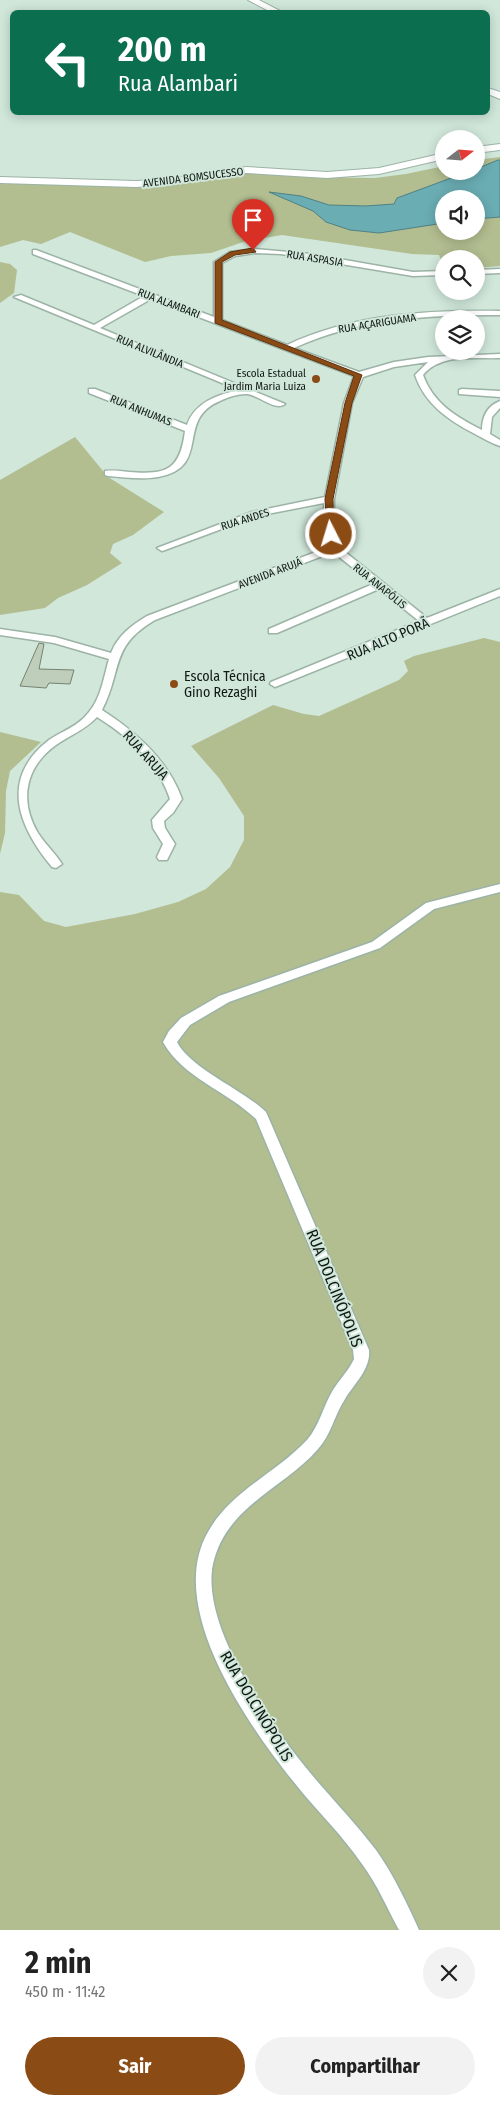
<!DOCTYPE html>
<html lang="pt">
<meta charset="utf-8">
<style>
:root{--surface:#fff;--page:#f2f2f2;--text:#222;--muted:#767676;--accent:#8b4b15}
body{margin:0;font-family:"Fira Sans Condensed",sans-serif;background:var(--page);color:var(--text);height:100vh;display:flex;flex-direction:column;font-size:19px;white-space:nowrap}
*{box-sizing:border-box;margin:0}
p{font-size:16px;color:var(--muted)}
.icon{flex:none;width:28px;height:28px;fill:none;stroke:currentColor;stroke-width:2;stroke-linecap:round;stroke-linejoin:round}
.map{position:relative;height:1930px;overflow:hidden}
.drawer{display:flex;flex-direction:column;background:var(--surface);flex:1}
.drawer>*{flex:none}
.guide{position:absolute;left:10px;top:10px;width:480px;height:105px;border-radius:8px;box-shadow:0 2px 12px #0003;background:#0b6e4f;color:#fff;overflow:hidden}
.needle{width:32px;rotate:73deg}
.buttons{position:absolute;left:435px;top:130px;display:grid;gap:10px}
.buttons a{display:grid;place-items:center;width:50px;height:50px;border-radius:50%;background:var(--surface);box-shadow:0 2px 12px #0003;font-size:25px}
.pin{position:absolute;display:grid;place-items:center;width:42px;height:42px;color:#fff;margin:-51px -21px;border-radius:50% 50% 50% 0;rotate:-45deg;box-shadow:0 0 5px #0007}
.pin .icon{rotate:45deg}
.me{position:absolute;width:55px;margin:-28px;rotate:355deg;stroke-linejoin:round;filter:drop-shadow(0 0 4px #0008)}
.turn{display:flex;align-items:center;gap:18px;height:105px;padding:0 25px;font-size:22px}
.turn .icon{width:65px;height:65px;stroke-width:2.5}
.turn b{display:block;font-size:35px;line-height:42px}
.round{display:grid;place-items:center;flex:none;width:52px;height:52px;border-radius:26px;background:var(--page)}
.summary{display:flex;align-items:center;justify-content:space-between;height:85px;padding:0 25px}
h1{font-size:30px;font-weight:700;line-height:38px}
.primary-button{display:flex;gap:10px;margin-top:auto;padding:10px 25px}
.primary-button a{flex:1;height:58px;border-radius:30px;background:var(--accent);color:#fff;font-size:20px;font-weight:700;line-height:58px;text-align:center}
.primary-button a+a{background:var(--page);color:var(--text)}
.map>svg:first-child{display:block}
.green{fill:#b2bd90;fill-rule:evenodd}
.water{fill:#6aadb3;stroke:#4f8184}
.building{fill:#bfcebb;stroke:#748271}
.lines{fill:none;stroke-linecap:round;stroke-linejoin:round}
.street-casing{stroke:#9cb3a6;stroke-width:3}
.secondary-casing{stroke:#9cb3a6;stroke-width:2}
.primary-casing{stroke:#9cb3a6;stroke-width:2}
.street{fill:#fff;fill-rule:evenodd}
.secondary{fill:#fff;fill-rule:evenodd}
.primary{fill:#fff;fill-rule:evenodd}
.route{fill:#8b4b15;stroke:#5a310e}
.poi-dot{fill:#8b4b15;stroke:#d0e7da;stroke-width:2}
.labels{text-anchor:middle;stroke-width:4;stroke-linejoin:round;paint-order:stroke}
.far-street-label{font-size:11px;fill:#111915;stroke:#d0e7da}
.far-poi-label{font-size:11px;fill:#111915;stroke:#d0e7da;text-anchor:end}
.street-label{font-size:14px;fill:#111915;stroke:#d0e7da}
.poi-label{font-size:14px;fill:#111915;stroke:#d0e7da;text-anchor:start}
.near-street-label{font-size:16px;fill:#111915;stroke:#d0e7da}
</style>
<div class="map">
<svg width="500" height="1930" viewBox="0 0 500 1930">
<rect width="100%" height="100%" fill="#d0e7da"/>
<path class="green" d="M 500,157 L 500,266 L 476,268 L 476,259 L 444,259 L 444,268 L 439,255 L 412,254 L 282,235 L 246,241 L 211,253 L 171,256 L 145,262 L 70,232 L 41,244 L 23,240 L 0,247 L 0,183 L 46,181 L 160,185 L 246,172 L 299,177 L 375,178 L 406,174 L 444,166 L 444,171 L 476,171 L 476,160 ZM 444,199 L 476,199 L 476,231 L 444,231 Z
M 0,262 L 10,264 L 17,270 L 14,293 L 0,303 Z
M 75,437 L 108,477 L 164,512 L 133,535 L 113,544 L 110,553 L 122,563 L 87,585 L 58,598 L 45,608 L 0,615 L 0,480 Z
M 484,638 L 500,642 L 500,1930 L 0,1930 L 0,892 L 19,895 L 44,921 L 66,927 L 135,914 L 178,902 L 206,889 L 230,867 L 244,840 L 244,816 L 219,778 L 191,746 L 273,705 L 304,714 L 319,716 L 399,680 L 408,671 L 404,661 L 414,656 Z
M 0,732 L 41,742 L 10,771 L 6,791 L 5,833 L 0,854 Z"/>
<path class="water" d="M 498,160 L 500,160 L 500,217 L 476,219 L 476,199 L 444,199 L 444,223 L 379,233 L 350,230 L 326,222 L 313,211 L 269,192 L 301,196 L 329,205 L 366,206 L 394,204 L 397,198 L 470,171 L 476,171 L 476,169 Z"/>
<path class="building" d="M 39,643 L 44,644 L 39,669 L 74,670 L 70,684 L 49,683 L 46,688 L 20,686 Z"/>
<g class="lines">
<g class="street-casing">
<path id="street" d="M 255,249 L 311,254 L 413,272 L 444,271 L 444,275 L 413,276 L 281,254 L 255,253 L 235,256 L 222,263 L 222,320 L 287,345 C 354,314 427,310 500,311 L 500,315 C 430,315 359,318 294,348 L 359,372 L 394,362 L 428,357 L 500,354 L 500,358 C 474,359 441,353 423,375 C 433,403 456,417 482,430 C 482,417 487,406 500,401 L 500,408 L 492,417 L 490,434 L 500,440 L 500,446 C 491,443 483,438 475,434 C 448,420 425,404 415,375 L 428,362 L 394,367 L 363,377 L 352,403 L 334,499 L 334,518 L 339,547 L 427,618 L 500,589 L 500,596 L 275,687 L 270,684 L 271,682 L 419,621 L 379,589 L 277,633 L 269,633 L 269,629 L 373,584 L 333,552 L 155,620 C 109,647 123,670 102,710 C 136,732 168,760 182,799 L 173,813 L 164,821 L 165,828 L 175,844 L 167,860 L 159,860 L 157,857 L 163,844 L 153,828 L 152,820 L 170,799 C 158,763 129,737 97,717 C 85,730 70,735 56,745 C 25,767 19,801 38,833 C 45,844 55,853 62,864 L 56,868 L 52,867 C 17,825 0,778 49,740 C 62,731 79,726 89,712 C 101,698 104,676 109,659 L 54,643 L 0,635 L 0,629 L 55,637 L 111,653 C 118,635 132,625 147,616 L 329,547 L 324,518 L 324,503 L 257,516 L 165,550 L 162,551 L 157,548 L 252,512 L 325,497 L 344,403 L 354,376 L 151,299 L 100,328 L 285,404 C 275,412 258,394 246,394 C 238,394 228,397 220,401 C 174,420 213,467 158,477 C 142,480 124,477 108,476 L 105,475 L 105,471 C 112,470 121,471 129,472 C 167,475 180,470 185,431 L 89,393 L 89,389 L 95,389 L 187,425 C 195,402 217,395 239,390 L 14,297 L 21,295 L 94,325 L 144,296 L 33,254 L 33,250 L 36,250 L 214,317 L 214,262 L 230,252 Z
M 500,269 L 500,273 L 476,274 L 476,270 Z
M 462,389 L 500,391 L 500,397 L 459,394 L 459,390 Z
M 500,884 L 500,892 L 434,909 L 380,948 L 229,1002 L 190,1025 L 177,1042 C 191,1069 242,1089 266,1112 L 369,1350 C 371,1369 354,1384 345,1399 C 334,1416 331,1435 318,1449 C 294,1477 259,1493 235,1521 C 224,1534 217,1547 213,1564 C 200,1627 273,1729 312,1775 C 333,1800 356,1824 376,1850 C 393,1874 407,1903 419,1930 L 399,1930 C 387,1908 377,1884 362,1864 C 343,1836 318,1812 297,1786 C 250,1728 164,1608 208,1532 C 231,1491 276,1473 307,1440 C 320,1425 323,1406 333,1390 C 340,1379 349,1370 354,1359 L 353,1350 L 256,1119 C 227,1091 183,1078 163,1042 L 169,1031 L 181,1018 L 219,996 L 372,942 L 426,903 Z"/>
</g>
<g class="secondary-casing">
<path id="secondary" d="M 500,144 L 500,150 L 476,153 L 476,147 Z
M 444,153 L 444,159 L 379,174 L 327,178 L 246,173 L 170,185 L 136,187 L 0,183 L 0,177 L 136,181 L 170,179 L 246,167 L 327,172 L 379,168 Z"/>
</g>
<g class="primary-casing">
<path id="primary" d="M 248,0 L 259,0 L 282,12 L 271,12 Z
M 488,88 L 500,92 L 500,99 L 488,94 Z"/>
</g>
<use href="#street" class="street"/>
<use href="#secondary" class="secondary"/>
<use href="#primary" class="primary"/>
</g>
<path class="route" d="M 253,248 L 256,252 L 235,255 L 222,262 L 222,320 L 362,375 L 352,403 L 333,499 L 334,535 L 327,534 L 325,499 L 345,403 L 354,376 L 215,323 L 215,262 L 230,252 Z"/>
<g class="poi-dot">
<circle cx="316" cy="379" r="5"/>
<circle cx="174" cy="684" r="5"/>
</g>
<g class="labels">
<g class="far-street-label">
<text transform="translate(193 177) rotate(-7)" y="4">AVENIDA BOMSUCESSO</text>
<text transform="translate(315 258) rotate(9)" y="4">RUA ASPASIA</text>
<text transform="translate(169 303) rotate(21)" y="4">RUA ALAMBARI</text>
<text transform="translate(377 323) rotate(-9)" y="4">RUA AÇARIGUAMA</text>
<text transform="translate(150 351) rotate(22)" y="4">RUA ALVILÂNDIA</text>
<text transform="translate(141 410) rotate(22)" y="4">RUA ANHUMAS</text>
<text transform="translate(245 519) rotate(-17)" y="4">RUA ANDES</text>
<text transform="translate(270 573) rotate(-21)" y="4">AVENIDA ARUJÁ</text>
<text transform="translate(380 586) rotate(39)" y="4">RUA ANAPÓLIS</text>
</g>
<g class="far-poi-label">
<text x="306" y="377">Escola Estadual<tspan x="306" dy="13">Jardim Maria Luiza</tspan></text>
</g>
<g class="street-label">
<text transform="translate(388 639) rotate(-23)" y="5">RUA ALTO PORÃ</text>
<text transform="translate(146 755) rotate(48)" y="5">RUA ARUJA</text>
</g>
<g class="poi-label">
<text x="184" y="681">Escola Técnica<tspan x="184" dy="16">Gino Rezaghi</tspan></text>
</g>
<g class="near-street-label">
<text transform="translate(335 1288) rotate(68)" y="6">RUA DOLCINÓPOLIS</text>
<text transform="translate(257 1706) rotate(59)" y="6">RUA DOLCINÓPOLIS</text>
</g>
</g>
</svg>
<div class="buttons">
<a><svg class="needle" viewBox="-14 -14 28 28"><path d="M0-13l5 13h-10z" fill="#e53935"/><path d="M0 13l5-13h-10z" fill="#767676"/></svg></a>
<a><svg class="icon" aria-label="sound" viewBox="0 0 24 24"><path d="M4 9h4l5-4v14l-5-4H4zM17 9q2 3 0 6"/></svg></a>
<a><svg class="icon" aria-label="search" viewBox="0 0 24 24"><circle cx="10" cy="10" r="6"/><path d="M15 15l6 6"/></svg></a>
<a><svg class="icon" aria-label="layers" viewBox="0 0 24 24"><path d="M12 4l9 5-9 5-9-5zM3 14l9 5 9-5"/></svg></a>
</div>
<div class="pin" style="left:253px;top:250px;background:#d93025"><svg class="icon" aria-label="arrive" viewBox="0 0 24 24"><path d="M6 21V4h12l-3 4 3 4H6"/></svg></div>
<svg class="me" style="left:331px;top:534px" viewBox="-20 -20 40 40"><circle r="17" fill="#8b4b15" stroke="#fff" stroke-width="3"/><path d="M0-11L8 9 0 5-8 9z" fill="#fff"/></svg>
<div class="guide">
<div class="turn"><svg class="icon" aria-label="left" viewBox="0 0 24 24"><path d="M17 20v-9H6M10 6l-5 5 5 5"/></svg><div><b>200 m</b>Rua Alambari</div></div>
</div>
</div>
<section class="drawer">
<div class="summary"><div><h1>2 min</h1><p>450 m · 11:42</p></div><a class="round"><svg class="icon" aria-label="close" viewBox="0 0 24 24"><path d="M6 6l12 12M18 6L6 18"/></svg></a></div>
<div class="primary-button"><a>Sair</a><a>Compartilhar</a></div>
</section>
